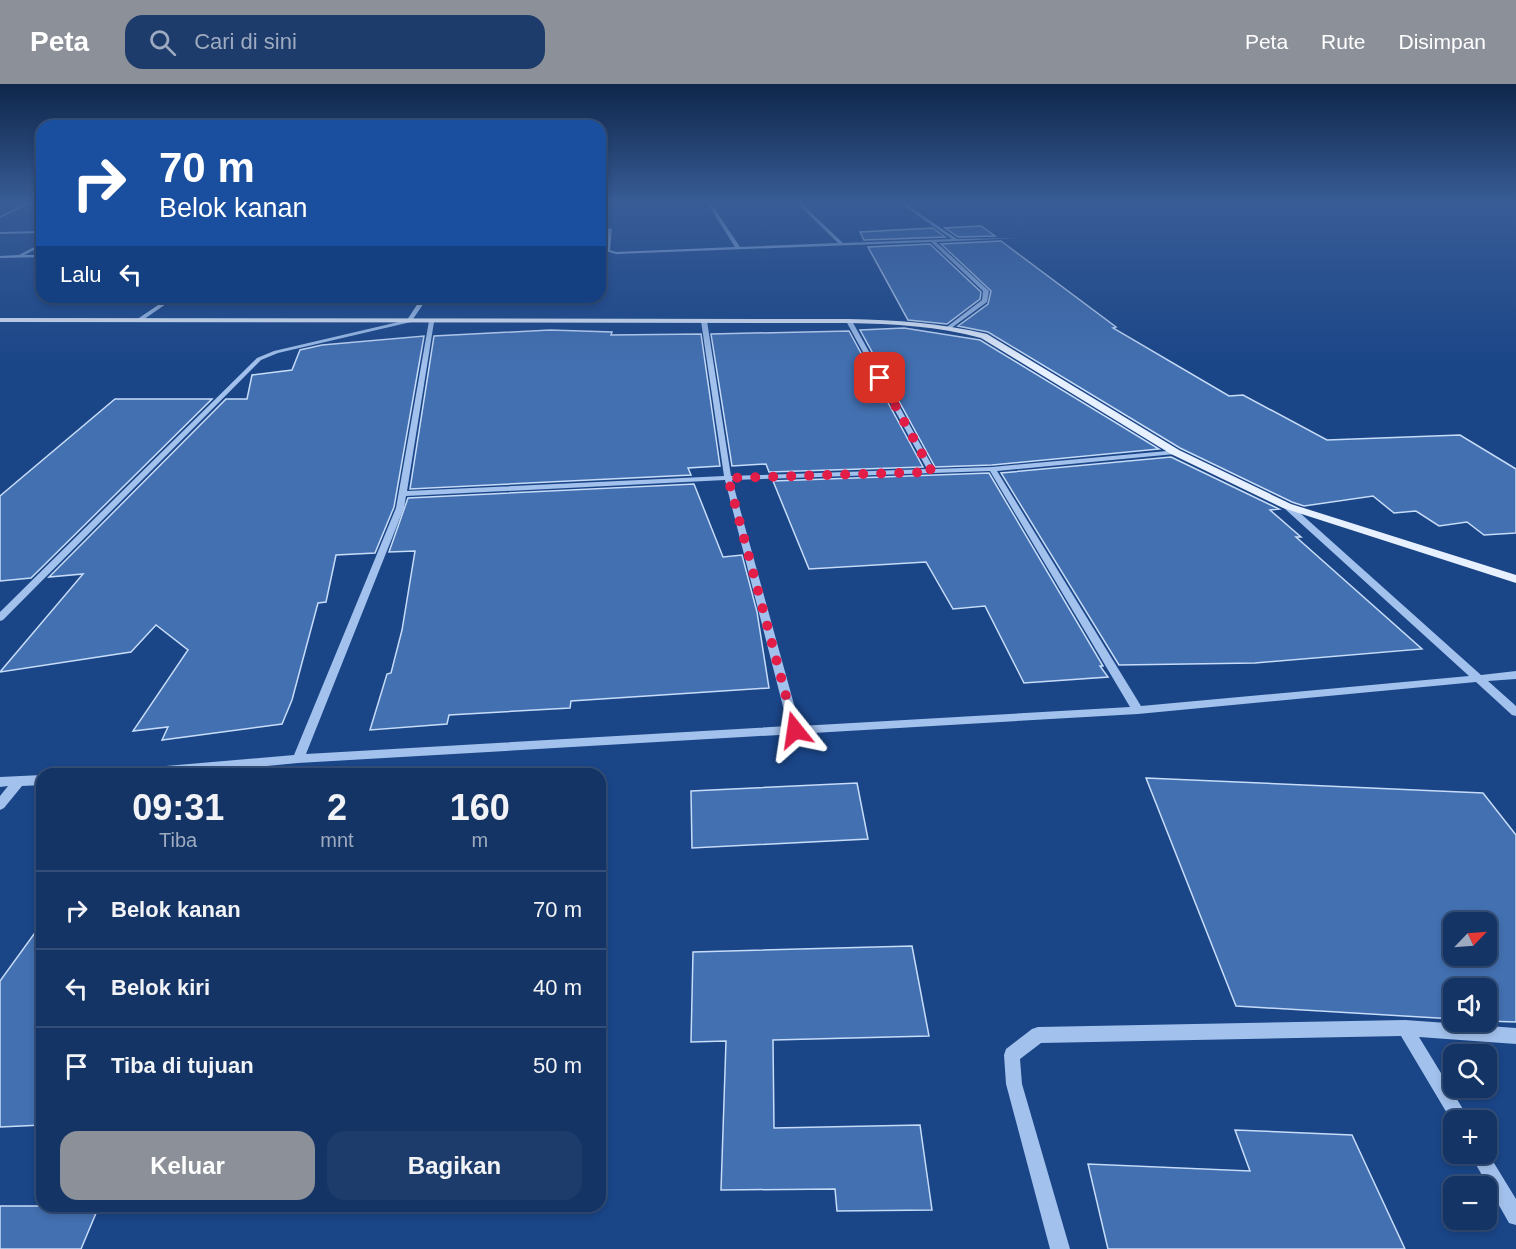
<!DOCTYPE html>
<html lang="id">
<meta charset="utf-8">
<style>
:root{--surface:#143465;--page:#1d3c6b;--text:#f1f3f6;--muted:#9daabf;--line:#334f79;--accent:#8c9099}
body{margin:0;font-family:Helvetica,sans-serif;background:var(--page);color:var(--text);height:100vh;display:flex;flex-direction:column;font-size:22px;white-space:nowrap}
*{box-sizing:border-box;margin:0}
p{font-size:20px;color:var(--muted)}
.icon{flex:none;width:33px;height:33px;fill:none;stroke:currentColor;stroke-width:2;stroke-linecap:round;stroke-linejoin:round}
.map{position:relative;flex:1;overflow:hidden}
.side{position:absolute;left:36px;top:684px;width:570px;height:444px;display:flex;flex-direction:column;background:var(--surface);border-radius:18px;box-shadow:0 3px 9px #0003,0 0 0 2px var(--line)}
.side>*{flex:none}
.hud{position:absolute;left:36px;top:36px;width:570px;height:183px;border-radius:18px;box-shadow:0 3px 9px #0003,0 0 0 2px var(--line);background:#1a4fa0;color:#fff;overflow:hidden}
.needle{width:39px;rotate:65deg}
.tools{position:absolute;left:1443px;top:828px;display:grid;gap:12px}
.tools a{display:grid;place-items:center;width:54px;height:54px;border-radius:12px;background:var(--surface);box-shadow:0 3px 9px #0003,0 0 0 2px var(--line);font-size:30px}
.pin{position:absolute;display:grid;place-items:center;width:51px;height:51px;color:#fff;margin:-26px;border-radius:12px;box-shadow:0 3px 9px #0006}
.me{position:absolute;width:66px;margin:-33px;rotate:345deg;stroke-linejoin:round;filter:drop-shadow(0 0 4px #0008)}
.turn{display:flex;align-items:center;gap:21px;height:126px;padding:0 24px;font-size:27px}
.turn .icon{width:78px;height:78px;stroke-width:2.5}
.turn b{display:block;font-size:42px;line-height:51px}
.then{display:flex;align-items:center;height:57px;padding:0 24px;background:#0003;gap:12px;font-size:22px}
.eta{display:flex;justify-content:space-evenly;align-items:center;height:102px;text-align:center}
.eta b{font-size:36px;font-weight:600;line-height:42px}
.primary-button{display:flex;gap:12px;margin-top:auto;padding:12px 24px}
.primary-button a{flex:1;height:69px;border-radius:18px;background:var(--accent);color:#fff;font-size:24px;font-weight:600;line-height:69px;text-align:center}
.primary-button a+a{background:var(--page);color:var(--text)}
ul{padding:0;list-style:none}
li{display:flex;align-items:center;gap:18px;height:78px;padding:0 24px;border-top:2px solid var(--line)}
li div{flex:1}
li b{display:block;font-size:22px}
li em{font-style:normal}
header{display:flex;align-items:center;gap:36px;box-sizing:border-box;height:84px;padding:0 30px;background:var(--accent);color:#fff}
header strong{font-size:28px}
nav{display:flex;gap:33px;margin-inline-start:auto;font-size:21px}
.search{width:420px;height:54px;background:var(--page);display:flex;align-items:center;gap:15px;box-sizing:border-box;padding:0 21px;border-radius:18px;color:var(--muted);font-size:22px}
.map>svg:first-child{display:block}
.building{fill:#4370b1;stroke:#c7dcf9;stroke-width:1.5;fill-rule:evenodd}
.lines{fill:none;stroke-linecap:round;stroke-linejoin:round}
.minor{fill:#a2c1ec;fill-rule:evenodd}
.major{fill:#e7f0ff;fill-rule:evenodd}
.route{stroke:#e11d48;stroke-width:10;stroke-dasharray:0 18}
</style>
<header>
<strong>Peta</strong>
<div class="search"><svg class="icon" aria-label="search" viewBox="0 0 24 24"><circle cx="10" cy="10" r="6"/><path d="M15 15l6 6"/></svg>Cari di sini</div>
<nav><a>Peta</a><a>Rute</a><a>Disimpan</a></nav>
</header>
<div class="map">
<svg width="1516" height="1165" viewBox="0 0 1516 1165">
<rect width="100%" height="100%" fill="#1a4587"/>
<path class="building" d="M 981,142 L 995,152 L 958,153 L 945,144 Z
M 933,144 L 945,153 L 864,156 L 860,148 Z
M 1001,157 L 1116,243 L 1113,244 L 1229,312 L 1243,311 L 1327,356 L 1460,351 L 1516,385 L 1516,449 L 1484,451 L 1467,438 L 1439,442 L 1416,427 L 1394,429 L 1373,412 L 1304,422 L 1292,418 L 1180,364 L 988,248 L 958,242 L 988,220 L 991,207 L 941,160 Z
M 930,160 L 981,208 L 980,215 L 947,240 L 908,236 L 868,163 Z
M 904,244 L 980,256 L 1159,365 L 992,381 L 935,383 L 860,246 Z
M 550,246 L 612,248 L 611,251 L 701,250 L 720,382 L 688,384 L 691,391 L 410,405 L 434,252 Z
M 849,247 L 923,383 L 769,388 L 766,380 L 732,382 L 711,250 Z
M 424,252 L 394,423 L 375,469 L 336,471 L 326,518 L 318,519 L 292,616 L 282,640 L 162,656 L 168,643 L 133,647 L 188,566 L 156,541 L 131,568 L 0,588 L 83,490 L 49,493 L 226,315 L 247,315 L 252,291 L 292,286 L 300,266 L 322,261 Z
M 115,315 L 212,315 L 31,494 L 0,497 L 0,412 Z
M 1171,373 L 1279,425 L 1270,426 L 1301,453 L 1296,453 L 1422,565 L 1255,579 L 1119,581 L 1001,389 Z
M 989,389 L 1103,582 L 1100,582 L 1108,593 L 1024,599 L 985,522 L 953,525 L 926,478 L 809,485 L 773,397 Z
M 694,400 L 723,473 L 742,471 L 757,528 L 769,604 L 571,617 L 570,624 L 449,631 L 447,640 L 370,646 L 387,590 L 391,589 L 402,546 L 415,467 L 389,468 L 408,414 Z
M 1146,694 L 1483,709 L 1516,751 L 1516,938 L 1486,937 L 1486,904 L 1454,904 L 1454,935 L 1236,922 ZM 1454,838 L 1486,838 L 1486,872 L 1454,872 Z
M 857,699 L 868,755 L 692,764 L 691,707 Z
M 42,839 L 42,1041 L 0,1043 L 0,897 Z
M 912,862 L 929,952 L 773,956 L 774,1044 L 920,1041 L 932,1126 L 837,1127 L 835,1105 L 721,1106 L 726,957 L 691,958 L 693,868 Z
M 1235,1046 L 1352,1051 L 1405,1165 L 1108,1165 L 1088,1080 L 1250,1087 Z
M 0,1122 L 99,1122 L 81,1165 L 0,1165 Z"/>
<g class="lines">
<path class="minor" d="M 27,119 L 32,119 L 0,134 L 0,132 Z
M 707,119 L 711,119 L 740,163 L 838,159 L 797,119 L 801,119 L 843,159 L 952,155 L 900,119 L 904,119 L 957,155 L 1016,154 L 936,158 L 989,207 L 987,218 L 950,245 L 947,243 L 948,242 L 982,216 L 983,207 L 931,158 L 616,170 L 606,167 L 608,146 L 600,145 L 600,143 L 612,145 L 610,166 L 616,168 L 735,163 Z
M 42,147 L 42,149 L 0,150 L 0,148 Z
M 42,159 L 42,162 L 24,171 L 42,171 L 42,173 L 0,174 L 0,172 L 19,171 Z
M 170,213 L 176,213 L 140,238 L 136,238 L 136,236 Z
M 422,213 L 428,213 L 411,238 L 278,269 L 261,276 L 3,536 L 0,537 L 0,528 L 257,274 L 274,267 L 407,236 Z
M 704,235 L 707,237 L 731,392 L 927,385 L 846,237 L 849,235 L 852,237 L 934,385 L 992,383 L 1178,366 L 1178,370 L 1175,370 L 997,387 L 1141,622 L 1469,592 L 1284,424 L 1283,422 L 1287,420 L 1290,420 L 1481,591 L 1516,587 L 1516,595 L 1488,597 L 1516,622 L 1516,632 L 1512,631 L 1476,598 L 1138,630 L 298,679 L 181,690 L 125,690 L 127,687 L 131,685 L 294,671 L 396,424 L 429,237 L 434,238 L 407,407 L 724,392 L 701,237 ZM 990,387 L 1130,623 L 800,642 L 732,396 ZM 725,396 L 788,642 L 306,670 L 404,424 L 406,412 Z
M 42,691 L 42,701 L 22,702 L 4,724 L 0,726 L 0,712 L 8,702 L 0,703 L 0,693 Z
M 1405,936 L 1516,944 L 1516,960 L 1419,953 L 1466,1030 L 1468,1036 L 1454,1036 L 1454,1041 L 1401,952 L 1041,959 L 1020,975 L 1022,1000 L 1070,1165 L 1050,1165 L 1006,1000 L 1004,971 L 1006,965 L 1032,945 L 1038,943 Z
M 1486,1066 L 1516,1115 L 1516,1141 L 1509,1139 L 1470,1070 L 1486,1070 Z"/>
<path class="major" d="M 0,234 L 849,235 C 896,236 941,239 987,250 L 1179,366 L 1291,420 L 1516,491 L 1516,499 L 1283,424 L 1171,370 L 981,254 C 938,242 894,240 849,239 L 0,238 Z"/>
</g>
<linearGradient id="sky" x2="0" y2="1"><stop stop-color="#0e264a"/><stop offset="0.42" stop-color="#385c96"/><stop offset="1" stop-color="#385c96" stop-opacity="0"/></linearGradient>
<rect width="1516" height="282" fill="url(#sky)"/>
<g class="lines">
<path class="route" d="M 795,646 L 728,394 L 932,388 L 880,294"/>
</g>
</svg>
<div class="tools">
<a><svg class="needle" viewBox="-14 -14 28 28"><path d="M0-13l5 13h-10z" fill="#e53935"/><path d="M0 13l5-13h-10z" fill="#9daabf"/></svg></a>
<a><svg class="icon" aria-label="sound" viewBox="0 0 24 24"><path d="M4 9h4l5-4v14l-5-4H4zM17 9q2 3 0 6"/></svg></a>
<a><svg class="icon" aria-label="search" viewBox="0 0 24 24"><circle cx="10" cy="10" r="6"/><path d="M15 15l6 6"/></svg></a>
<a>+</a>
<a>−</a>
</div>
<div class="pin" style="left:880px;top:294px;background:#d93025"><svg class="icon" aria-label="arrive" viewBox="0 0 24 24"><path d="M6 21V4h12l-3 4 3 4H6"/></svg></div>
<svg class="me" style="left:795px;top:646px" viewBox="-20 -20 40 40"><path d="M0-17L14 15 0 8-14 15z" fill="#e11d48" stroke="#fff" stroke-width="4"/></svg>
<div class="hud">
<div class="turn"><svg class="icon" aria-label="right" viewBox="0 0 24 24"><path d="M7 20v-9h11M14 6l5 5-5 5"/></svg><div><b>70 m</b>Belok kanan</div></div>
<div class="then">Lalu<svg class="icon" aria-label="left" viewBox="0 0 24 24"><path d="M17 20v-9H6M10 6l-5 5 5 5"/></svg></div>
</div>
<section class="side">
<div class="eta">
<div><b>09:31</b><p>Tiba</p></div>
<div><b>2</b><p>mnt</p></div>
<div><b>160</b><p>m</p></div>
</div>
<ul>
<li><svg class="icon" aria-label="right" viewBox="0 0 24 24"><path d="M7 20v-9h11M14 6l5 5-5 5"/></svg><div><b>Belok kanan</b></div><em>70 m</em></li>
<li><svg class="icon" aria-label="left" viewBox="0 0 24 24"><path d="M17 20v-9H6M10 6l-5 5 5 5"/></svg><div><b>Belok kiri</b></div><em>40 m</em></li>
<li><svg class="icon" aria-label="arrive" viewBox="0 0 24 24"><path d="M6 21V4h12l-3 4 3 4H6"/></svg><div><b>Tiba di tujuan</b></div><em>50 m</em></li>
</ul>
<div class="primary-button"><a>Keluar</a><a>Bagikan</a></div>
</section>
</div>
